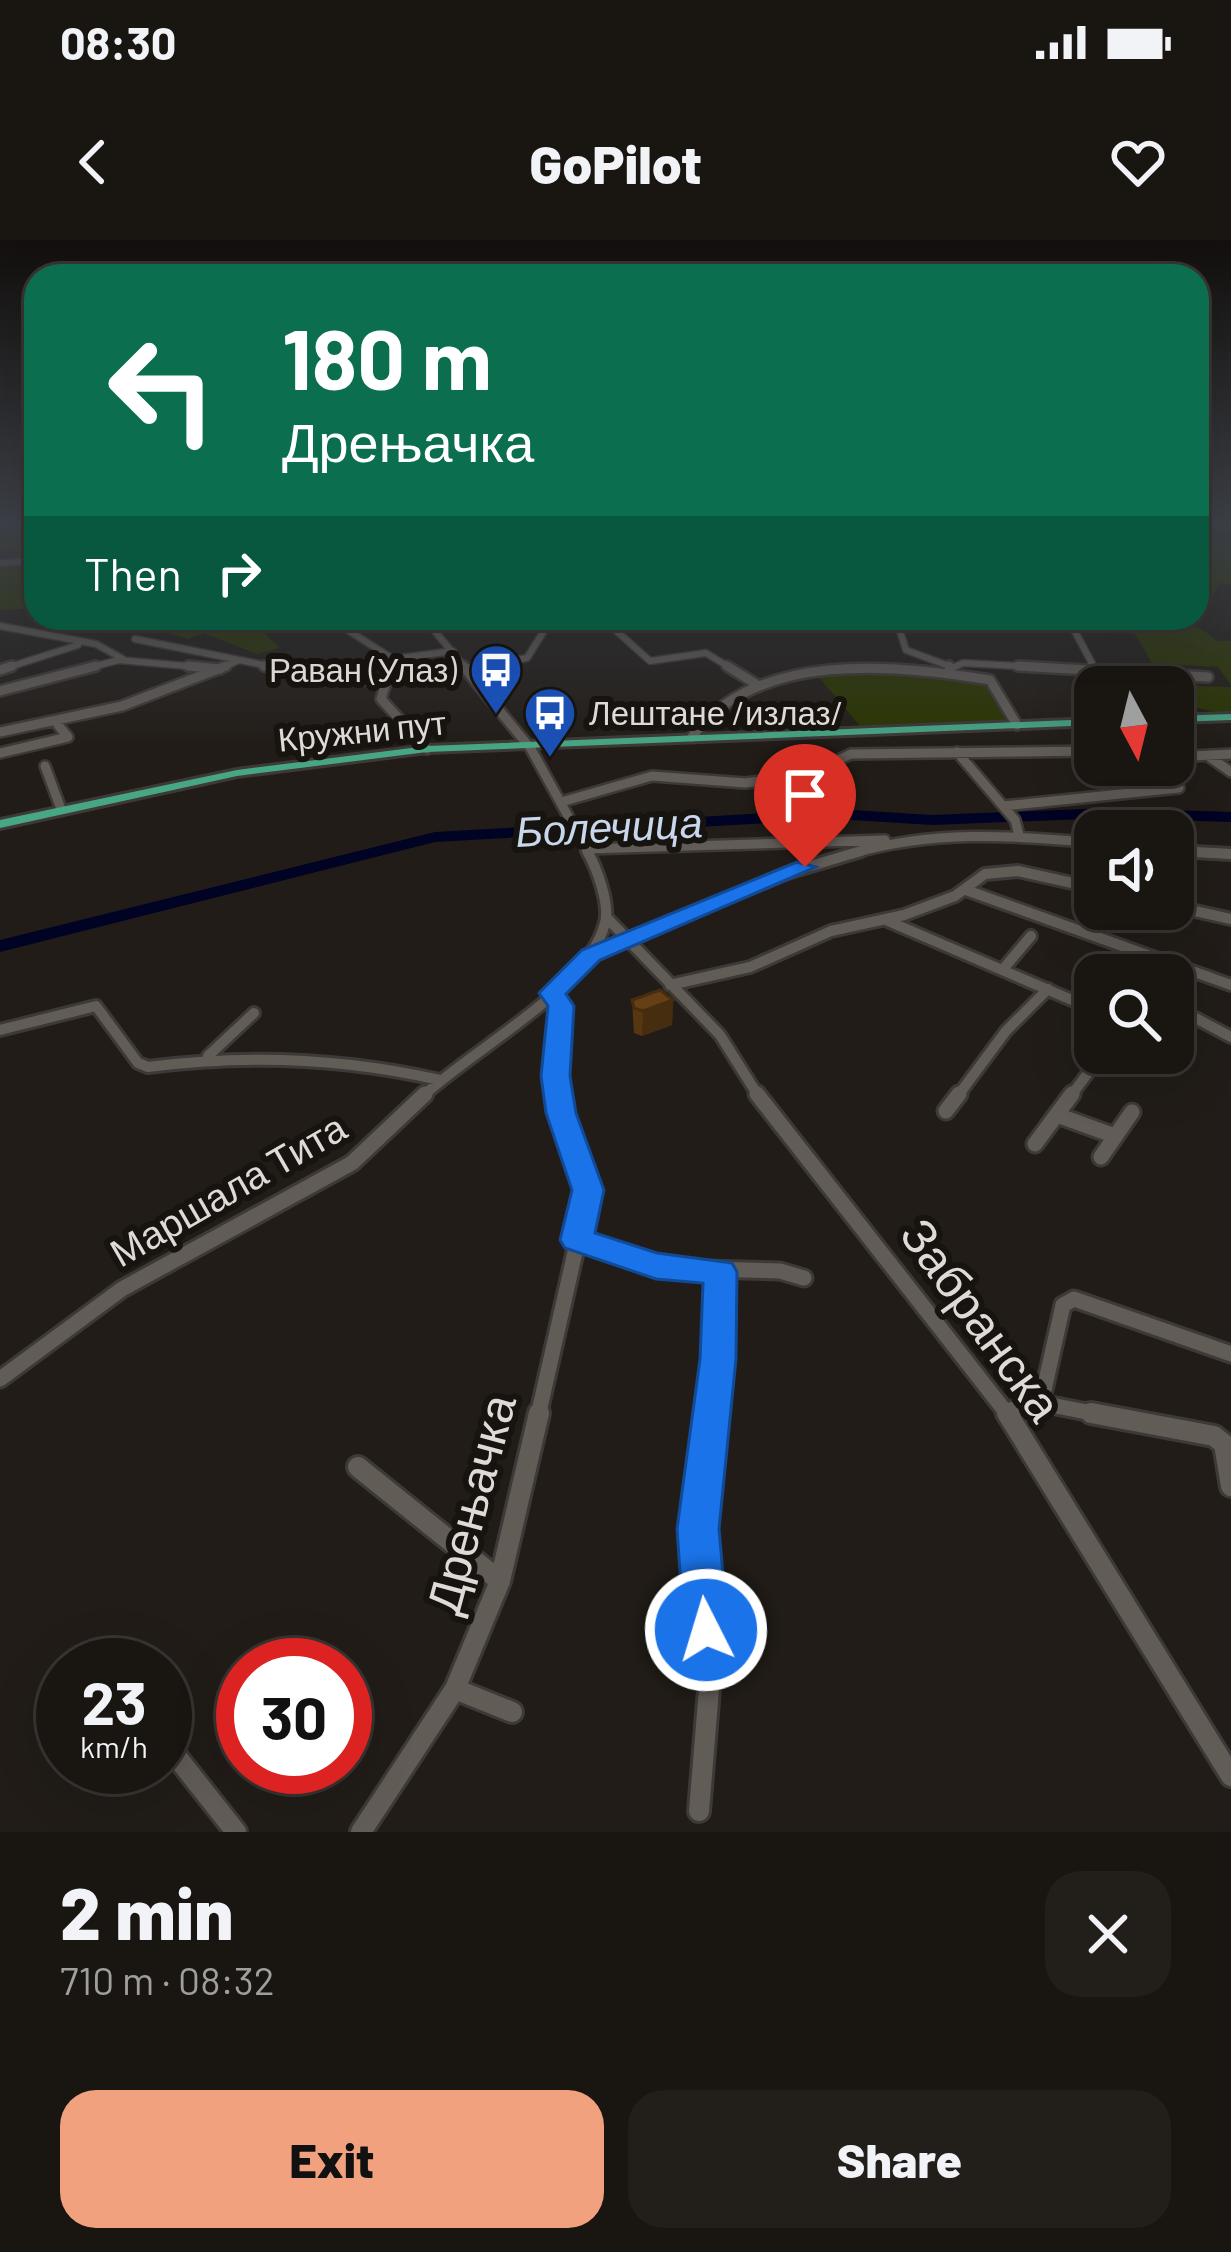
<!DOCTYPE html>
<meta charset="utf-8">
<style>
:root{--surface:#191511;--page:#221e1a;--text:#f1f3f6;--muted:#9f9f9f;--line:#373431;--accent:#f2a17e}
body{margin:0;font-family:Barlow,sans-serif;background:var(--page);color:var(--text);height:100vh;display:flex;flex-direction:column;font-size:45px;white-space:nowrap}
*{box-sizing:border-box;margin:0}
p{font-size:39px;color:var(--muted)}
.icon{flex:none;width:66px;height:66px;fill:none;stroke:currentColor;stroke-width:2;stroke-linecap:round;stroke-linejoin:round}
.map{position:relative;height:1592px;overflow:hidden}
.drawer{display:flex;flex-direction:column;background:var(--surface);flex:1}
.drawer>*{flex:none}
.top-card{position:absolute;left:24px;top:24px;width:1185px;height:366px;border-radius:36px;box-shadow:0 12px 48px #0002,0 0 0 3px var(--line);background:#0b6e4f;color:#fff;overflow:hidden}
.needle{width:78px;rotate:173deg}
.buttons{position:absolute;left:1074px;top:426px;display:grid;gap:24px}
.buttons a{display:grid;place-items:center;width:120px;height:120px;border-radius:24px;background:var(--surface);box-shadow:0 12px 48px #0002,0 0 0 3px var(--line);font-size:60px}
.speed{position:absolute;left:36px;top:1398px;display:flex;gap:24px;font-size:60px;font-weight:700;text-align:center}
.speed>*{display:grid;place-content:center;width:156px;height:156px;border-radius:50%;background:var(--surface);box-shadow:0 12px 48px #0002,0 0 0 3px var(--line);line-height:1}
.speed small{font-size:30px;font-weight:400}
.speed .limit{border:18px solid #d22;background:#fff;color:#111}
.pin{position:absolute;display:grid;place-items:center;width:102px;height:102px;color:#fff;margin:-123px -51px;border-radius:50% 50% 50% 0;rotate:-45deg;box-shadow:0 0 12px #0007}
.pin .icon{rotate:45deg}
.me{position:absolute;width:132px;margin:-66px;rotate:355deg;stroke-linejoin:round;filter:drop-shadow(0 0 9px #0008)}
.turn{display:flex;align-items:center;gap:42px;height:252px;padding:0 60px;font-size:54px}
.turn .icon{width:156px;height:156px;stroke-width:2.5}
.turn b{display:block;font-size:84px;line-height:102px}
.then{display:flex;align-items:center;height:114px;padding:0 60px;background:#0003;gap:24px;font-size:45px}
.round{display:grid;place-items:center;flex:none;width:126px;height:126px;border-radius:36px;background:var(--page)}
.head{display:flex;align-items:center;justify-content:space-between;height:204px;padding:0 60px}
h1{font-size:72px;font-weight:800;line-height:90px}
.action{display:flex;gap:24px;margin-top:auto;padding:24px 60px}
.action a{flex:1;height:138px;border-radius:36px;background:var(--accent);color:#111;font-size:48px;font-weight:800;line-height:138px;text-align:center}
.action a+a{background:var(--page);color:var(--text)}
.status{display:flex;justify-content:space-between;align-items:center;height:84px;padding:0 60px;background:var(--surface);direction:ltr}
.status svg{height:33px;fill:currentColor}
header{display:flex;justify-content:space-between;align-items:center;height:156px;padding:0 60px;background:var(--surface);font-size:54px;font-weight:800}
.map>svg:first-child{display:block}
.green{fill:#2a3500}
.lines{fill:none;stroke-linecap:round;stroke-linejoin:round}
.river{fill:#000324;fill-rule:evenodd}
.minor-far4-casing{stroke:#3d3937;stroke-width:9}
.minor-far3-casing{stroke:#3d3937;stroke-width:14}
.minor-far2-casing{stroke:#3d3937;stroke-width:16}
.minor-far1-casing{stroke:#3d3937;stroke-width:21}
.minor-casing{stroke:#3d3937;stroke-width:26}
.major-casing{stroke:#3d3937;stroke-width:6}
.minor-far4{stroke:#625c57;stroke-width:6}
.minor-far3{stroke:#625c57;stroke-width:9}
.minor-far2{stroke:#625c57;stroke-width:10}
.minor-far1{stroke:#625c57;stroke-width:15}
.minor{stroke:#625c57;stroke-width:20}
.major{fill:#47a785;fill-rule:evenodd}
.wall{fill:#573712}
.shaded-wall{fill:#472d0f}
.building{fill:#654015;stroke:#472d0f;stroke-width:3}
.route{fill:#1a73e8;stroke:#114b97;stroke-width:3}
.labels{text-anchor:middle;stroke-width:12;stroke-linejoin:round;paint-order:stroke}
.far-poi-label{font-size:33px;fill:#dddad7;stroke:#17130e;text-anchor:end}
.far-street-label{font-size:33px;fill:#dddad7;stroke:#17130e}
.street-label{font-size:39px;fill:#dddad7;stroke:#17130e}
.water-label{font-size:42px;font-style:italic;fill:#c8d7eb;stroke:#17130e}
.near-street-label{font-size:48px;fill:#dddad7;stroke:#17130e}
</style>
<div class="status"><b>08:30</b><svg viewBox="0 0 49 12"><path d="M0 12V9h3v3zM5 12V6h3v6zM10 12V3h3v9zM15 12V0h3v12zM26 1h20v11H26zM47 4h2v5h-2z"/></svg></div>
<header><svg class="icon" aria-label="back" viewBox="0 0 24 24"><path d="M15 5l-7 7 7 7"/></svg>GoPilot<svg class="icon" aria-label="heart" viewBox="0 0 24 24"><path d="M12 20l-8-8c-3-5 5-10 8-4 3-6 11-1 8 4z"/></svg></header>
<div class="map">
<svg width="1231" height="1592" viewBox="0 0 1231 1592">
<rect width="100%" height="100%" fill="#211c17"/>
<path class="green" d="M 0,287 L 36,289 L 36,368 L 0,370 L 0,323 L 23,311 L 0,311 Z
M 1197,287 L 1204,287 L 1206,299 L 1231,303 L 1231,345 L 1220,343 L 1205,369 L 1197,369 Z
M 66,378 L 248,378 L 280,408 L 257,414 L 203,393 L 188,399 L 129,381 L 103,391 Z
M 1105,378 C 1146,378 1186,372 1217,401 L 1231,401 L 1231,445 L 1218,427 L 1152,423 L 1129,384 L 1107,384 Z
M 1106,431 L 1187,436 L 1193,446 L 1231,447 L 1231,475 L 1173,463 L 1173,447 L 1092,446 Z
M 893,434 L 971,438 L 991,445 L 1010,480 L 860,486 L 817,435 Z"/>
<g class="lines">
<path class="river" d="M 1108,568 L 1231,572 L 1231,582 L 1108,578 L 932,585 L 836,579 L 435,602 L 0,712 L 0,700 L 435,592 L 836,569 L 932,575 Z"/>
<g class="minor-far4-casing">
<path id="minor-far4" d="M 0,323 L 36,321
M 329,378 L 393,419 L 390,429
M 424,378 L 466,429
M 602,378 L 650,421 L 706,413 L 732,429
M 1086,380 L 1070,382 L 1095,429
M 0,386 L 96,404 L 123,419
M 135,399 L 284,429
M 393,419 L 453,411
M 949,426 L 906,410 L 899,388 L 919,381 L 982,378
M 3,429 L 78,405
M 84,429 L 119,420 L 220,429
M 220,429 L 237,421
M 468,429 L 527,418 L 552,378
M 950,429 L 963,423 L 1070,429"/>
</g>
<g class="minor-far3-casing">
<path id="minor-far3" d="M 188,426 L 220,429
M 264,426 L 383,442
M 391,426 L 381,459 L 427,509
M 463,426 L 531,509 L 589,614
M 727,426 L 756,444
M 949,426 L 951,434
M 1018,426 L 1208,437
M 468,429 L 483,426
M 0,430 L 12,426
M 0,451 L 96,426
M 0,492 L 122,466 L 226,426
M 692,497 C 755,410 896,424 990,440 L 1017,485
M 957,512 L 1015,580 L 1019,595
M 0,513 L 68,497 L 58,485
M 1173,517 L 1231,514
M 1211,518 L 1231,532
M 45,526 L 61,569
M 561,562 L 652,536 L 745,543 L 806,535 L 851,514 L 1095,511
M 1003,566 L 1179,548
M 586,609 L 885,600
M 1173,611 L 1231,614
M 851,614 C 931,590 1012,595 1095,603"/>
</g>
<g class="minor-far2-casing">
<path id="minor-far2" d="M 1177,611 L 1231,614
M 966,650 L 1231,745
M 1173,666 L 1231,679
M 607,678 L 720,795 L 759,857
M 888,681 L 1095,770
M 592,714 L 787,633 L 861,611
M 1004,728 L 1031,696
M 670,745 L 750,727 L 831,691 L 904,675 L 955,656 L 985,634 L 1018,631 L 1095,648
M 552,753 L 561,766 L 558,857
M 1173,766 L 1231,797
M 0,790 L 96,766 L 138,823 L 148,827 C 247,814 343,818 440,840
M 208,816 L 254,773
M 422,857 C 471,810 589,749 605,683 C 610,664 597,628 587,611
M 957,857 L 1006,791 L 1048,749
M 1070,857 L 1103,813"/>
</g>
<g class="minor-far1-casing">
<path id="minor-far1" d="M 757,854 L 1009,1176
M 946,871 L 959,854
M 1057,875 L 1115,896
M 1035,904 L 1072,854
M 1101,917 L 1132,872
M 577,1000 L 668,1028 L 780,1031 L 804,1038
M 0,1139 L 122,1049 L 352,923 L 425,854
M 1041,1163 L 1107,1176
M 1006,1171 L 1041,1163 L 1063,1065 L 1074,1059 L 1231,1114
M 538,1176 L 588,955 L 558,854
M 711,1176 L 720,1032"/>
</g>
<g class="minor-casing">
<path id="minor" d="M 1007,1173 L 1231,1536
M 1091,1173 L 1214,1196 L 1224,1204 L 1231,1246
M 358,1227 L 500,1341
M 455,1449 L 512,1472
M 165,1502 L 236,1592
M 699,1571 L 710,1437 L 698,1289 L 712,1173
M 361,1592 L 455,1449 L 500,1341 L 539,1173"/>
</g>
<g class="major-casing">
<path id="major" d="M 1231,474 L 1231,480 L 1173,482 L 1173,476 Z
M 1095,479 L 1095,485 L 427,512 L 237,536 L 0,588 L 0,580 L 237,530 L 427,506 Z"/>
</g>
<use href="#minor-far4" class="minor-far4"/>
<use href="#minor-far3" class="minor-far3"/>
<use href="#minor-far2" class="minor-far2"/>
<use href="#minor-far1" class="minor-far1"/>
<use href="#minor" class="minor"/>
<use href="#major" class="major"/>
</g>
<path class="wall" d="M 632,760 L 673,760 L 672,785 L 642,796 L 634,793 Z"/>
<path class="shaded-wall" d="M 673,760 L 672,785 L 642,796 L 643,771 Z"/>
<path class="building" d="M 660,750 L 673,760 L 643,771 L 634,768 L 632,760 Z"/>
<linearGradient id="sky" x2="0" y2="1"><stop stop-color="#120f0d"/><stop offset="0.56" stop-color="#3d4047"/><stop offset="1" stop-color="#3d4047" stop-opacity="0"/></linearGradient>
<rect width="1231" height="509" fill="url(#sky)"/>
<path class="route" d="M 797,622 L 816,627 L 600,720 L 566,754 L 574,766 L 570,836 L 576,873 L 604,950 L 595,993 L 657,1013 L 732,1023 L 737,1032 L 736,1119 L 719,1289 L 728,1390 L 721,1406 L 706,1412 L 690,1406 L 684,1390 L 677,1289 L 700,1119 L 703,1043 L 656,1039 L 565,1008 L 560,1000 L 572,950 L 546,873 L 541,836 L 548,766 L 539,753 L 582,710 Z"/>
<defs>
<g id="bus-pin" transform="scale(2.7)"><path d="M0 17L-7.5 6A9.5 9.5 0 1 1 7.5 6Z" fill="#1a4fb4" stroke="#17130e"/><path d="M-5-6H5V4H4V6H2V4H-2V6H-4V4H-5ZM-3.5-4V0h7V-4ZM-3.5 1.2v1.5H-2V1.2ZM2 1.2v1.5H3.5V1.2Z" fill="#fff"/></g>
</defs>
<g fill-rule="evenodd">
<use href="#bus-pin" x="496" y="430"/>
<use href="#bus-pin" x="550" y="473"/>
</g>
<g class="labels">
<g class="far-poi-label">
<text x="457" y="442">Раван (Улаз)</text>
<text x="589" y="485" text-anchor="start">Лештане /излаз/</text>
</g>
<g class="far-street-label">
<text transform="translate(362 491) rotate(-6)" y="12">Кружни пут</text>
</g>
<g class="street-label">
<text transform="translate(228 950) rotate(-30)" y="14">Маршала Тита</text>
</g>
<g class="water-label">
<text transform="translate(609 587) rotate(-3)" y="15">Болечица</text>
</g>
<g class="near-street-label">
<text transform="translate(981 1080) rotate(54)" y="17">Забранска</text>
<text transform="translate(471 1264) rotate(-75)" y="17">Дрењачка</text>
</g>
</g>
</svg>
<div class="buttons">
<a><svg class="needle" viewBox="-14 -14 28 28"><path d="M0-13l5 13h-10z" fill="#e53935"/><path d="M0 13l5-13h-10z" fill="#9f9f9f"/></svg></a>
<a><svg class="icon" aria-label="sound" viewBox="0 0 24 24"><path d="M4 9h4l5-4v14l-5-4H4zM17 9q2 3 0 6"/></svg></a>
<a><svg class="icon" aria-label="search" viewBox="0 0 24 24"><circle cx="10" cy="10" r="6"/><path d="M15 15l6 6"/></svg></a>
</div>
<div class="speed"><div>23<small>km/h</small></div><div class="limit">30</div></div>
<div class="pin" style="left:805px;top:627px;background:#d93025"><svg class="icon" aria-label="arrive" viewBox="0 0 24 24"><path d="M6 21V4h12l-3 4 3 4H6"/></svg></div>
<svg class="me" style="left:706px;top:1390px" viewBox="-20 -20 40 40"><circle r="17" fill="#1a73e8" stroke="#fff" stroke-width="3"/><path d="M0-11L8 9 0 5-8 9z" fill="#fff"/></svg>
<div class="top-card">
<div class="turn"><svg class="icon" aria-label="left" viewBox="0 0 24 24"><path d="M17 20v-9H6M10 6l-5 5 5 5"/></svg><div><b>180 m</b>Дрењачка</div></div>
<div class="then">Then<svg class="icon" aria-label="right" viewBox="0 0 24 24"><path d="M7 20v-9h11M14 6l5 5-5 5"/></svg></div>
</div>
</div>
<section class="drawer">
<div class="head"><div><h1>2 min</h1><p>710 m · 08:32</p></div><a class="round"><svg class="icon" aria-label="close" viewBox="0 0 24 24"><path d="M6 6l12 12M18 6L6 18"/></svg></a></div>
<div class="action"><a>Exit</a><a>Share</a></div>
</section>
